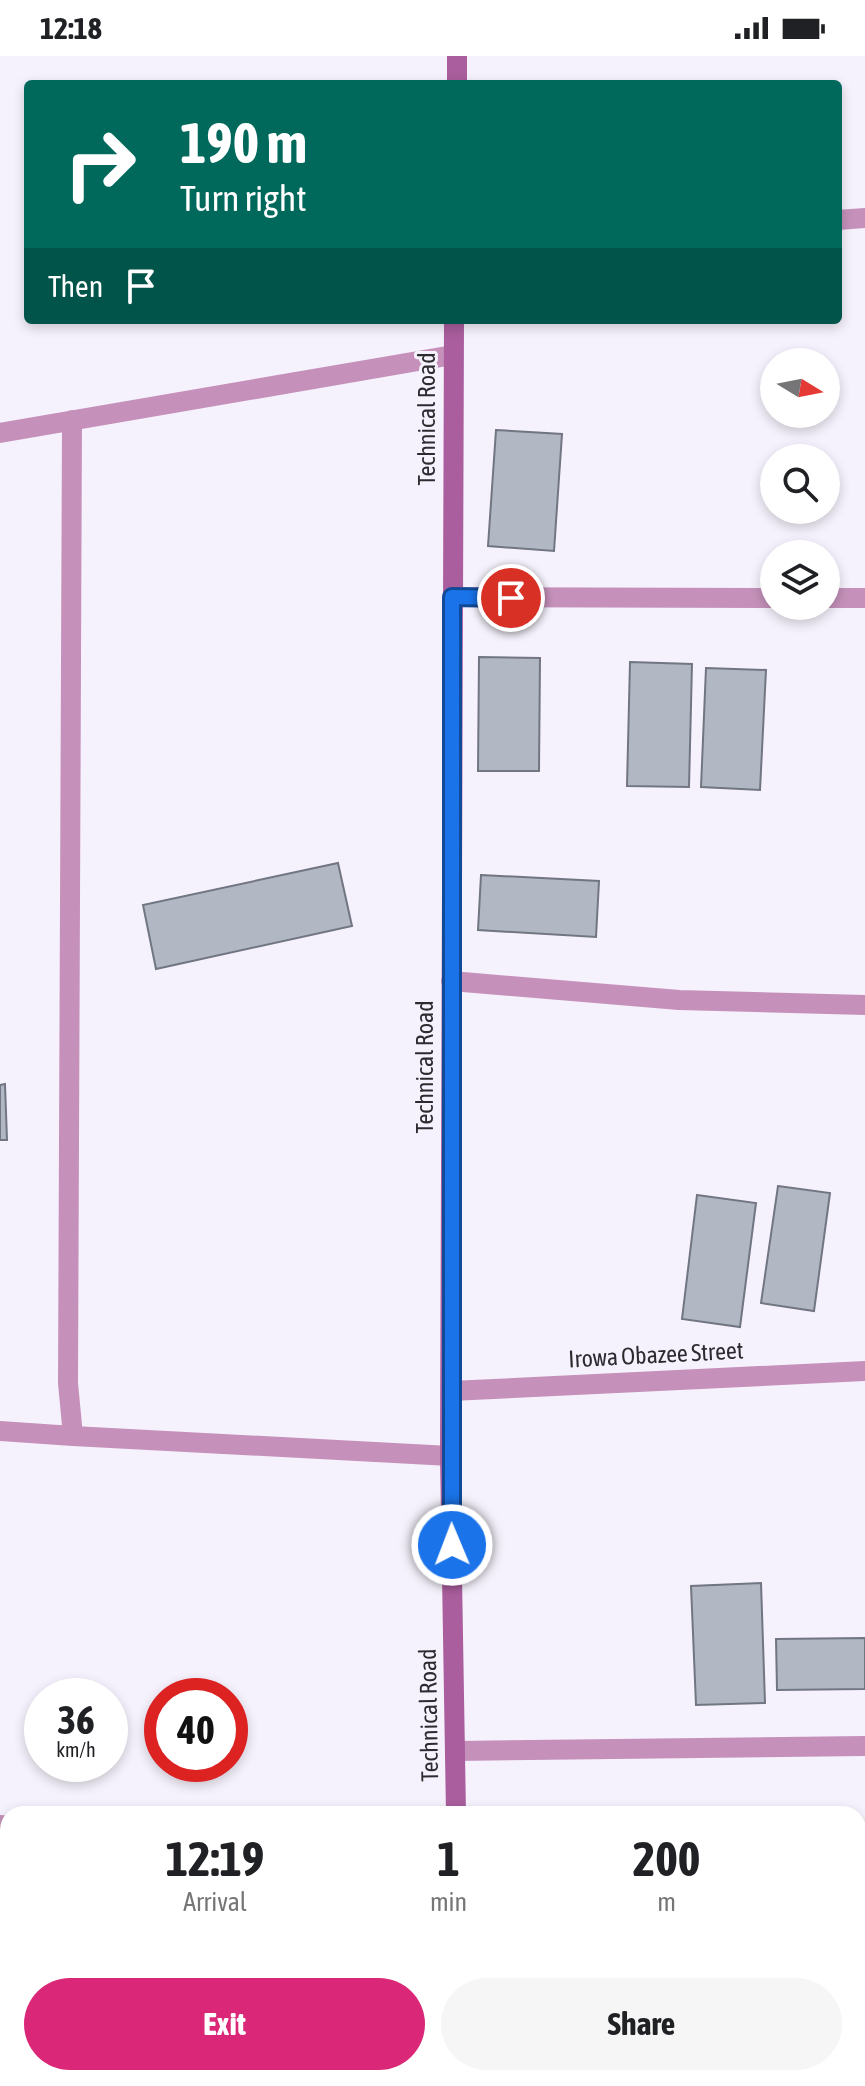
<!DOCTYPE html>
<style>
:root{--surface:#fff;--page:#f6f6f6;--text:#202124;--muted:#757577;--accent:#db2777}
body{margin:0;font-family:"Asap Condensed",sans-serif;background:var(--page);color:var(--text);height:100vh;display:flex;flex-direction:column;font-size:30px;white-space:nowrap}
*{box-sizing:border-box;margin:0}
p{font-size:26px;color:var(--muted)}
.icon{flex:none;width:44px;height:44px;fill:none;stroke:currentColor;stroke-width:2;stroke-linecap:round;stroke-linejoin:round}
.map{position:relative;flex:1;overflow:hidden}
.sheet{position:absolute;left:0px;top:1750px;width:866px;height:280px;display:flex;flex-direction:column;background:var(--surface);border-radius:24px 24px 0 0;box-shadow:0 4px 12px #0003}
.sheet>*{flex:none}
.top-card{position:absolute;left:24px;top:24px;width:818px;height:244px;border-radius:8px;box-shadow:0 4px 12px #0003;background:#00695c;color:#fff;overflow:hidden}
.needle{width:52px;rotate:100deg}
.fabs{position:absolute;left:760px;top:292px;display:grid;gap:16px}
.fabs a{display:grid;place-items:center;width:80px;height:80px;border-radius:50%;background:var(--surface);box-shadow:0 4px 12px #0003;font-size:40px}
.speed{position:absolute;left:24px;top:1622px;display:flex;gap:16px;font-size:40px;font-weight:700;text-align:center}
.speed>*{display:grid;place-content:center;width:104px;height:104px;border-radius:50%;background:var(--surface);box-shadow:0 4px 12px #0003;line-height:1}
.speed small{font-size:20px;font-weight:400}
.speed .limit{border:12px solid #d22;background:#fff;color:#111}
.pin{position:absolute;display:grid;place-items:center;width:68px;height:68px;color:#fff;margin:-34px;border:4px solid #fff;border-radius:50%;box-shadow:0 2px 8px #0007}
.me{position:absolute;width:88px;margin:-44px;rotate:359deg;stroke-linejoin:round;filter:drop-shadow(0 0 6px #0008)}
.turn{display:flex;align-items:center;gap:28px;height:168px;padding:0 24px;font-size:36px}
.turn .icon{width:104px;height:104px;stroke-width:2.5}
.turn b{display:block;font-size:56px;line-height:68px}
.then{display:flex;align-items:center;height:76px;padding:0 24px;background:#0003;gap:16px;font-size:30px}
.eta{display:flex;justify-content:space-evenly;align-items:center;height:136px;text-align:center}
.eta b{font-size:48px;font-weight:700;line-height:56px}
.action{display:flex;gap:16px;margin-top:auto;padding:16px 24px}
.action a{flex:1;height:92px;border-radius:48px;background:var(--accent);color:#fff;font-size:32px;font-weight:700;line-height:92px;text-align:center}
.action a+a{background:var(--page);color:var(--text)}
.status{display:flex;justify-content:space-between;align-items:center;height:56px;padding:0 40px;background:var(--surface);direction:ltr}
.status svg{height:22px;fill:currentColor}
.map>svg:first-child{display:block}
.building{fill:#b1b7c3;stroke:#717682;stroke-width:2}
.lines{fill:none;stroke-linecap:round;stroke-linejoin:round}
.street{stroke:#c591ba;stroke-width:20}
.secondary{stroke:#aa5e9d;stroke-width:20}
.route-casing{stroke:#114b97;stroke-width:20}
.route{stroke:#1a73e8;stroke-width:14}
.labels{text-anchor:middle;stroke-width:6;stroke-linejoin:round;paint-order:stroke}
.street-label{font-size:24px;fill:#2c2b30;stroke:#f6f2fd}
</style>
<div class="status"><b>12:18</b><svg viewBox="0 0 49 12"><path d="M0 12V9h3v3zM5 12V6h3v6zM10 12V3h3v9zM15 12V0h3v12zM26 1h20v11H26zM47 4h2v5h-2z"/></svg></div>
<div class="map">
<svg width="865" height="2030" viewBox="0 0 865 2030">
<rect width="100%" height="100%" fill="#f6f2fd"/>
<path class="building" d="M 496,374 L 562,378 L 554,495 L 488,490 Z
M 479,601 L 540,602 L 539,715 L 478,715 Z
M 630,606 L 692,608 L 689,731 L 627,730 Z
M 706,612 L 766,614 L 760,734 L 701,731 Z
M 338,807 L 352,870 L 156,913 L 143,849 Z
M 481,819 L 599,825 L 596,881 L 478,874 Z
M 5,1028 L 7,1084 L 0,1084 L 0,1029 Z
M 778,1130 L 830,1137 L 814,1255 L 761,1247 Z
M 697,1139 L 756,1147 L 740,1271 L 682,1263 Z
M 761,1527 L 765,1647 L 696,1649 L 691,1530 Z
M 865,1582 L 865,1633 L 777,1634 L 776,1583 Z
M 193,2022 L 191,2030 L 140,2023 L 140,2022 Z
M 228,2022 L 280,2022 L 279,2030 L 245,2030 L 227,2027 Z
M 301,2022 L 353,2022 L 352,2030 L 299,2030 Z"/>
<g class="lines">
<path class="street" d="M 838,164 L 865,162
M 72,364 L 68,1327 L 73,1380 L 450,1400
M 0,377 L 453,299
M 452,541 L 774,542
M 826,542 L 865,542
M 451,925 L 679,944 L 865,949
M 451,1335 L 865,1315
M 0,1375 L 73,1380
M 456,1695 L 865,1690
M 0,1769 L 8,1770
M 25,2030 L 27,2022"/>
<path class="secondary" d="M 457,28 L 457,0
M 454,264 L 450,1400 L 456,1758
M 459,2022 L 459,2030"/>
</g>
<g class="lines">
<g class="route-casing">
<path id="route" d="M 452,1489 L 452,541 L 511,542"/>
</g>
<use href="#route" class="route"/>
</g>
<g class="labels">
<g class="street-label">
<text transform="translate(427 363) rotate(-90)" y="8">Technical Road</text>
<text transform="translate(425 1011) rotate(-90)" y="8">Technical Road</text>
<text transform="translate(656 1299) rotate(-3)" y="8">Irowa Obazee Street</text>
<text transform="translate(429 1659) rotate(-91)" y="8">Technical Road</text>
</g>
</g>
</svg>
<div class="fabs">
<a><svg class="needle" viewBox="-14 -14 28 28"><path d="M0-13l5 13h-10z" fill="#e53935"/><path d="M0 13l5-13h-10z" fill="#757577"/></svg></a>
<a><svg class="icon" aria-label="search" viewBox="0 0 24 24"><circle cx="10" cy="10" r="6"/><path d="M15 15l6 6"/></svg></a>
<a><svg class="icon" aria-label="layers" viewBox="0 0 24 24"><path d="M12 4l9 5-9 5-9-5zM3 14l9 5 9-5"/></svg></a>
</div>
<div class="speed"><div>36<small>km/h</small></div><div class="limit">40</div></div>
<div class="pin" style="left:511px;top:542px;background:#d93025"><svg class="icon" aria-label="arrive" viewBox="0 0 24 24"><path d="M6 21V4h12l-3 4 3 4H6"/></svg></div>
<svg class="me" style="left:452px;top:1489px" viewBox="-20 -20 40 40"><circle r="17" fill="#1a73e8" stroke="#fff" stroke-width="3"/><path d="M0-11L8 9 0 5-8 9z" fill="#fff"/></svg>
<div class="top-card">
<div class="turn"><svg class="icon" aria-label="right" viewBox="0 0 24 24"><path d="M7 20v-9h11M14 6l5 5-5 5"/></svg><div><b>190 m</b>Turn right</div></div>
<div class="then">Then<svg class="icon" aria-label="arrive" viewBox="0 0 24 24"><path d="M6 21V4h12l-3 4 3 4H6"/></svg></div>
</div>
<section class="sheet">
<div class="eta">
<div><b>12:19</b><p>Arrival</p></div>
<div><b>1</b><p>min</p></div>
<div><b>200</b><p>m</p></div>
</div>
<div class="action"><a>Exit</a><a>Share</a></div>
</section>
</div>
